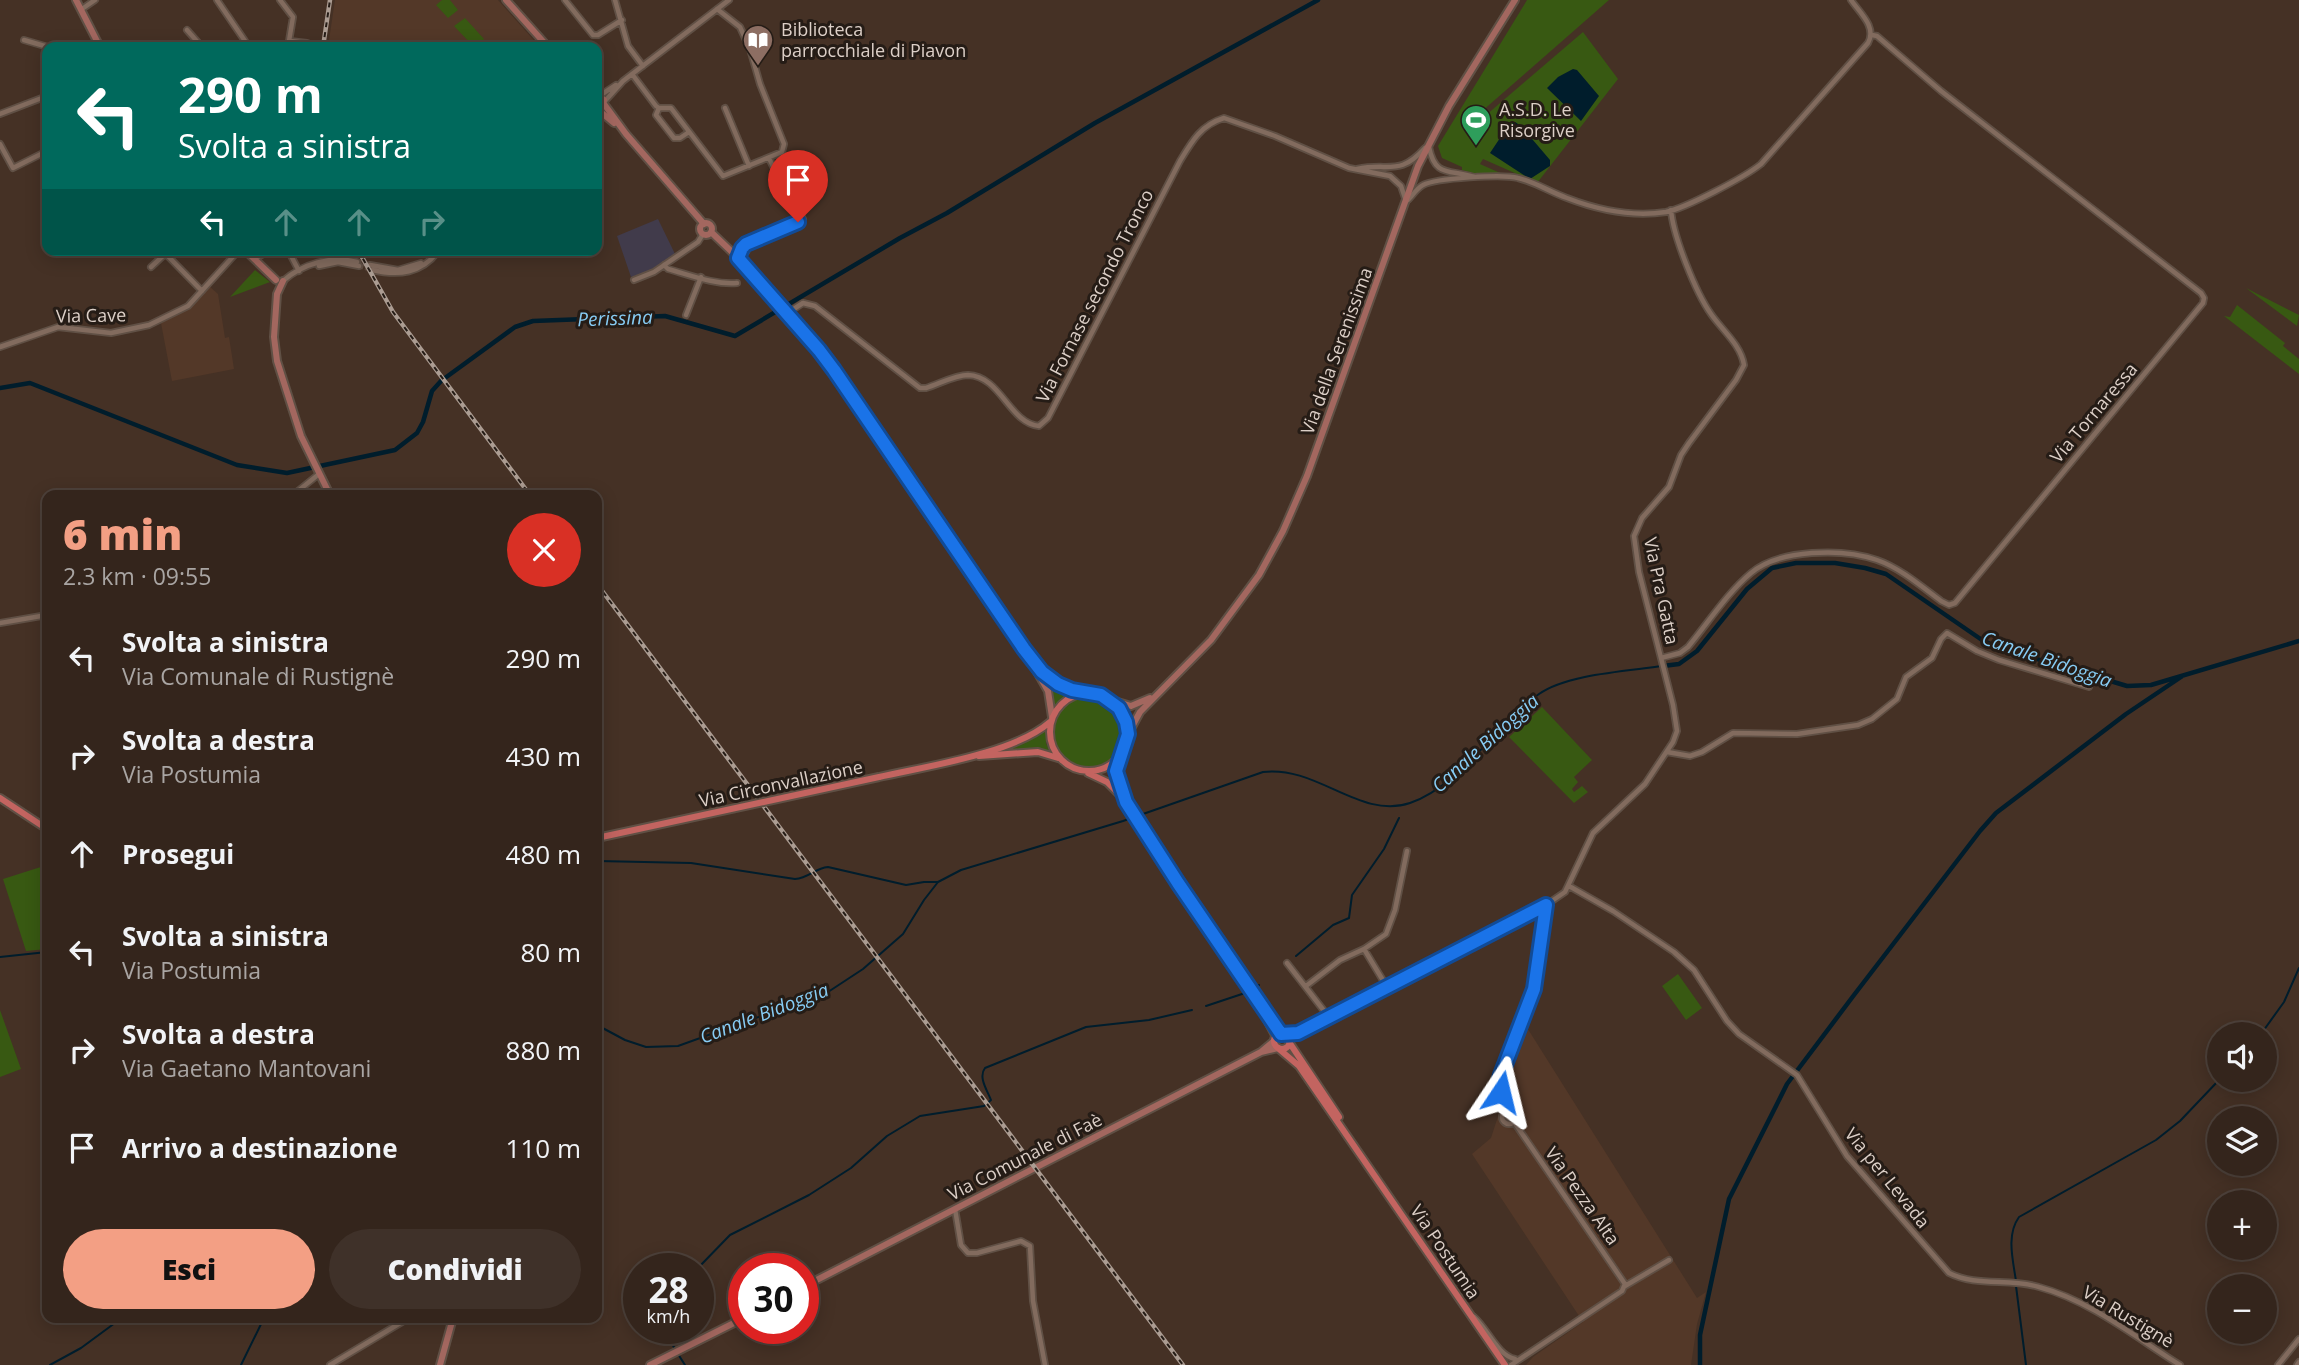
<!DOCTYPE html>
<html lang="it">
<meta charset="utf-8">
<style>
:root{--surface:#34251c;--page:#3f3129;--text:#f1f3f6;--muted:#a9a5a3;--line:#4e423b;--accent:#f39f84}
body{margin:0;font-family:"Open Sans",sans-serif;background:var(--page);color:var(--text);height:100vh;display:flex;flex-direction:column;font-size:26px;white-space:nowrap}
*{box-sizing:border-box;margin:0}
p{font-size:23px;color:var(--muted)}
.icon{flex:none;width:38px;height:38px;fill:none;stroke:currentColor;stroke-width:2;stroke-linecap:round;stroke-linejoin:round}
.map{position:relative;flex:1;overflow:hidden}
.side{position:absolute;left:42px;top:490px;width:560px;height:833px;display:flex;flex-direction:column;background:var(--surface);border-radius:14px;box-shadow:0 4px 18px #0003,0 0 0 2px var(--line)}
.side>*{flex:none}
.top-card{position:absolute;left:42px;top:42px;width:560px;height:214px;border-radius:14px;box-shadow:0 4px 18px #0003,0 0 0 2px var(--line);background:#00695c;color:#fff;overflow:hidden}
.buttons{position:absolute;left:2207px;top:1022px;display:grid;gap:14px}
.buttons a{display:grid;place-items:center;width:70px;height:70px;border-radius:50%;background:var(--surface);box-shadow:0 4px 18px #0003,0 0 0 2px var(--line);font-size:35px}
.speed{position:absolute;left:623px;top:1253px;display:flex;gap:14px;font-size:35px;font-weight:700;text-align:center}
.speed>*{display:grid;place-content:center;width:91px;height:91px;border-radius:50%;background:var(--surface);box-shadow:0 4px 18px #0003,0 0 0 2px var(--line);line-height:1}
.speed small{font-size:18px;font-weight:400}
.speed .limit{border:10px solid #d22;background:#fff;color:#111}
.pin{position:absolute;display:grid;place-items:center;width:60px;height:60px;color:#fff;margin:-72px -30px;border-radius:50% 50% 50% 0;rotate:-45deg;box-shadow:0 0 7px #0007}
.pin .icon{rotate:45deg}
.me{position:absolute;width:77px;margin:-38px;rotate:10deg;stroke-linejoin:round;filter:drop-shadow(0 0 5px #0008)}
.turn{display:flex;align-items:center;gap:24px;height:147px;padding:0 21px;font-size:32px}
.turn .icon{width:91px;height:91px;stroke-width:2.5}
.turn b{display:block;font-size:49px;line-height:60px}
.lanes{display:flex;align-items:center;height:66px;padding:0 21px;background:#0003;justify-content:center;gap:35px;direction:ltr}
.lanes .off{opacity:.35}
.round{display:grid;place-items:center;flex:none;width:74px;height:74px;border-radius:37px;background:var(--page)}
.headline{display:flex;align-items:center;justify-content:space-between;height:119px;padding:0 21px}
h1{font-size:42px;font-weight:800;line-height:52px;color:var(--accent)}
.button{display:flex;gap:14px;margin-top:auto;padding:14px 21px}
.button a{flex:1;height:80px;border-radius:42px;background:var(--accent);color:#111;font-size:28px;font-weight:800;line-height:80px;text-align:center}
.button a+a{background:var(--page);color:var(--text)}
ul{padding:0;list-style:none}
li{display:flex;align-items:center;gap:21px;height:98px;padding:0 21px}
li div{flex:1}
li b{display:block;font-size:26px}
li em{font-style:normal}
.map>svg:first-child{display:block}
.commercial{fill:#413b4b}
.built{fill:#533828}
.green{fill:#385912}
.water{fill:#001d2c}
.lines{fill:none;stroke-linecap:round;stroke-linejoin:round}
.stream{stroke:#001d2c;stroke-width:2}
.canal{stroke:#001d2c;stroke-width:4.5}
.street-tunnel{stroke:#5c493d;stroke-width:4.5;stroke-dasharray:4.5 2;stroke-linecap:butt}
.street-casing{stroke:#605045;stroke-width:8}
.secondary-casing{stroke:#605045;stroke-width:10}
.primary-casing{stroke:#605045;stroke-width:10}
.street{stroke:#826b5e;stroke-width:4.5}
.secondary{stroke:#a3675f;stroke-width:6}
.primary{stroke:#c36460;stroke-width:6}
.rail-casing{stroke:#ab9c92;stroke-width:4.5}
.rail{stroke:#251c16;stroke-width:2;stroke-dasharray:5;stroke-linecap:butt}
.primary-bridge-casing{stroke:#605045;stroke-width:10;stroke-linecap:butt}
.primary-bridge{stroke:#c36460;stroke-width:6}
.route-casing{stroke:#114b97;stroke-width:18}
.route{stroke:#1a73e8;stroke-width:12}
.labels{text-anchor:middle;stroke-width:6;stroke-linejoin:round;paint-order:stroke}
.poi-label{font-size:18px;fill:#dccfc7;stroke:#251c16;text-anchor:start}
.street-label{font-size:18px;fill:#dccfc7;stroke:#251c16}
.water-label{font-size:19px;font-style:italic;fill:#87ccf4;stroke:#251c16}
</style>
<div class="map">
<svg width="2299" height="1365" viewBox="0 0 2299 1365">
<rect width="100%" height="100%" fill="#453125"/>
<path class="commercial" d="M 658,219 L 675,254 L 653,270 L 631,277 L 617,236 Z"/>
<path class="built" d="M 335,0 L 498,0 L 539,46 L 328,47 Z
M 209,286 L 218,294 L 225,338 L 229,337 L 234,369 L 172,381 L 161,323 L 189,308 Z
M 1526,1026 L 1697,1298 L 1706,1292 L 1697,1324 L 1691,1365 L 1526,1365 L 1533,1357 L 1583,1322 L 1472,1154 L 1491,1138 L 1501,1107 L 1506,1077 Z"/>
<path class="green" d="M 442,0 L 450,0 L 458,10 L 448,18 L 436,5 Z
M 1527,0 L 1609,0 L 1481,112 L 1485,116 L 1583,32 L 1618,79 L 1537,183 L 1483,159 L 1480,164 L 1507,176 L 1473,173 L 1462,170 L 1462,167 L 1442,158 L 1438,146 Z
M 465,18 L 484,39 L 474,47 L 454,26 Z
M 255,270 L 270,282 L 230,297 Z
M 2246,288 L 2299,315 L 2297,326 Z
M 2237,305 L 2285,343 L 2283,346 L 2299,359 L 2299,374 L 2224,316 L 2230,317 Z
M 1036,667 L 1055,685 L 1073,692 L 1062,699 L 1054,708 L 1050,693 Z
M1053 732a35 35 0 1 1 70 0a35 35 0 1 1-70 0Z
M 1542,707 L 1592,760 L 1574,777 L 1578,782 L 1572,789 L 1574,792 L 1582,786 L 1588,792 L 1574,803 L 1509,737 Z
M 1046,728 L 1046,743 L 1050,752 L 1040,750 L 986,753 Z
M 47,865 L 47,949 L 26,951 L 3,879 Z
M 1678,974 L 1702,1008 L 1686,1020 L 1662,986 Z
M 0,1010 L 21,1069 L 0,1077 Z"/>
<path class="water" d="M 1573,69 L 1577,70 L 1599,96 L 1581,121 L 1547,88 L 1558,77 Z
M 1515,122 L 1521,126 L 1550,160 L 1550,166 L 1530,179 L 1490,153 L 1508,126 Z"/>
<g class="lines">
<path class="stream" d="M 597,861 L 691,863 L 795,879 C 809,878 815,868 828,867 L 906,885 L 924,882 L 938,882
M 1296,956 L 1333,925 L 1349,918 L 1352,895 L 1384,849 L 1399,818
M 0,957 L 47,952
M 1253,989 L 1259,985
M 1206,1006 L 1248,992
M 597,1025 L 625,1040 L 646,1047 L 678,1046 L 828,992 L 863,969 L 903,934 L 924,900 L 938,882 L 961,870 L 1123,821 L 1263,772 C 1317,765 1360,820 1410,803 C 1460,786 1497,724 1539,694 C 1567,674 1628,671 1662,666
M 2261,1034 L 2284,1002 L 2299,968
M 697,1269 L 730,1235 L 809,1195 L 851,1168 L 887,1136 L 920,1116 L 984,1106 L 991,1100 C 987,1090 978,1077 985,1068 L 1086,1027 L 1149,1020 L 1192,1010
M 2016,1281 C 2013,1260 2006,1235 2019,1217 L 2156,1140 L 2180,1121 L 2219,1080
M 2016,1286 L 2026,1365
M 663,1328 L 675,1349
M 678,1354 L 685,1365
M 50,1365 L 81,1348 L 119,1320 L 135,1318
M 241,1365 L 264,1318"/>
<path class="canal" d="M 445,378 L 515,327 L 533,321 L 665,316 L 735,336 L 900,238 L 947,213 L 1095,123 L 1318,0
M 0,388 L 30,383 L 237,465 L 287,473 L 395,450 L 417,433 L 423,422 L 432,391 L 441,381
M 1663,666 L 1679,664 L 1697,651 L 1747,589 L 1772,568 L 1796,563 L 1835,563 L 1865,568 L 1886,574 L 1982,640 L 1997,647 L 2127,686 L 2151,685 L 2299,641
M 1700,1365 L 1700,1335 L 1729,1199 L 1776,1106 L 1787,1084 L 1854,995 L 1980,831 L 1996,813 L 2126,714 L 2181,677"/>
<path class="street-tunnel" d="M 357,262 L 370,265
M 359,266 L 372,270"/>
<g class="street-casing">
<path id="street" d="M 217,0 L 245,41 L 248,47
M 280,0 L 293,17 L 288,47
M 565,0 L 593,35 L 598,35 L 622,20
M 615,0 L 628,46 L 643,66
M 82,9 L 95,0
M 187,30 L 202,47
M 24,40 L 48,47
M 290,41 L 307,43
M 632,74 L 656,106 L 659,108 L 671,108 L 723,176 L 782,152 L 784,144 L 760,84 L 750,49 L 740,27 L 717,9
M 599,96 L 616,85
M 605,101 L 623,81 L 729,0
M 659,108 L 656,115 L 674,138 L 680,138 L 689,132
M 725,108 L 749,166
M 0,114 L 47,96
M 0,144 L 13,168 L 47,151
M 1429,147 C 1435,178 1450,169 1474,177
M 769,158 L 789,200
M 1357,169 C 1389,162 1399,177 1425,148
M 1408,200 C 1413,195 1417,188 1423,185 C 1436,178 1503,174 1518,178 C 1535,182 1550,192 1567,198 C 1598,210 1633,217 1666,212 C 1686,208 1745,177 1761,164 L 1868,43 C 1877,27 1860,13 1851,0
M 751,241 L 803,219 L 794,203
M 162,250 L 202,291
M 288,250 L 299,271
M 738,258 L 746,252 L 751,241 L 743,247 L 740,256
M 254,259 L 271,250
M 370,265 L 398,270 L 421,263
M 664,265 L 668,269 C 690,275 715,285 737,283
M 319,266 L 338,262 L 359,266
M 151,267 L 165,254
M 372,270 C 398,276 422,274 439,250
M 634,280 L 654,272 L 698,242 L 703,234
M 283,281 C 302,264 332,255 357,262
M 786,314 L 803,303 L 815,306 L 920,388 L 926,388 C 939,384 955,375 968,375 C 1001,376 1009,423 1039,426 L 1048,418 L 1180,161 C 1192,141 1201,125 1224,118 L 1275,136 L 1349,168 L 1390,176 L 1401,186 L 1405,198
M 686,315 L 701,277
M 0,347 L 58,327 L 111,333 L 149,325 L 188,306 L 239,250
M 293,495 L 319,474
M 47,535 L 45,543 L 47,555
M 0,623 L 47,615
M 1661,658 L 1680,653 L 1688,647 C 1708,623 1727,593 1751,573 C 1779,549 1843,548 1877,560 C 1900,568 1921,586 1941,601 L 1949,605 L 1955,603 L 2203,303 L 2204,298 L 2201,293 L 1941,91 L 1877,36 L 1872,35
M 1667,752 L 1690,756 L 1702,752 L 1733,733 L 1797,734 L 1858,725 L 1872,719 L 1897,699 L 1906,677 L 1932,658 L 1941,639 L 1947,633 L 1977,651 L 1999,660 L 2089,687
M 1569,886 L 1613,911 L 1674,952 L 1694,970 L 1727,1021 L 1739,1034 L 1797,1075 L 1847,1156 L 1949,1273 C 1976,1287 2010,1278 2039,1287 C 2091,1301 2135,1337 2180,1365
M 1364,949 L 1387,987
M 1287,963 L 1328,1016
M 1306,986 L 1340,960 L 1364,949 L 1386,934 L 1395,910 L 1407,851
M 1286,1035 L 1298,1033
M 1289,1041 L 1301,1031 L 1328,1016 L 1546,905 L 1565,892 L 1593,833 L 1645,784 L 1673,742 L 1677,731 L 1673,705 L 1639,572 L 1634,536 L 1642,518 L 1669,487 L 1681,455 L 1689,443 L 1736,380 L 1744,365 C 1741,345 1722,330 1711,314 C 1696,293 1673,236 1671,210
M 1510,1110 L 1499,1083 L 1534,989 L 1546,905
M1502 1117a7 7 0 1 1 14 0a7 7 0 1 1-14 0Z
M 955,1209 L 961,1245 L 968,1253 L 977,1253 L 1021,1241 L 1030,1246 L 1033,1301 L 1045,1365
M 1625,1286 L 1669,1260
M 1474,1317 C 1488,1329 1497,1355 1515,1359
M 445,1318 L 452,1322
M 330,1365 L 402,1322 L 405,1318
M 1511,1365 L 1622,1291 L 1625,1284 L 1514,1122
M 2278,1365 L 2299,1339
M 2297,1365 L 2299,1362"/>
</g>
<g class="secondary-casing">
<path id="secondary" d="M 76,0 L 100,47
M 506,0 L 548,47
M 597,95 L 604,100 L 602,107
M 604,104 L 626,134 L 704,224
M 597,109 L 614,123
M700 229a6 6 0 1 1 12 0a6 6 0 1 1-12 0Z
M 711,232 L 732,252 L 819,350 L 848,390 L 1024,649 L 1048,691 L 1052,717
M 245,250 L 276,280
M 283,281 L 277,294 L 274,337 L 277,361 L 301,436 L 330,495
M 1036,664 C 1052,683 1068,689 1091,693
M 1111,700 L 1131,706 L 1150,698
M 1128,734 L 1140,712 L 1211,640 L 1259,575 L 1283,531 L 1307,476 L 1418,166 L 1449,106 L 1515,0
M 1262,1051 L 1274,1041
M 803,1287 L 1261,1052 L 1278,1048
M 440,1365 L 453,1318
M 650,1365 L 744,1318"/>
</g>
<g class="primary-casing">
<path id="primary" d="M1050 732a39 39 0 1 1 78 0a39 39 0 1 1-78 0Z
M 979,756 L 1038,752 L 1058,758
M 1119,757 L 1117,775 L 1126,802 L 1255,997 L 1276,1037
M 1088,773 L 1107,782 L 1121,796
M 879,777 C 927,766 1013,754 1050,722
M 0,798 L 47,829
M1274 1041a8 8 0 1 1 16 0a8 8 0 1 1-16 0Z
M 1289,1042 L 1339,1117
M 1279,1049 L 1299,1066 L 1505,1365"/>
</g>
<use href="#street" class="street"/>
<use href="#secondary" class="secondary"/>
<use href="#primary" class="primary"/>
<g class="rail-casing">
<path id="rail" d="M 323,47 L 330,0
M 358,250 L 393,312 L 530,495
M 597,584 L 1183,1365"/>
</g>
<use href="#rail" class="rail"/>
<g class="primary-bridge-casing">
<path id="primary-bridge" d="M 597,838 L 879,777"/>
</g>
<use href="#primary-bridge" class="primary-bridge"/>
</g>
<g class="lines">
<g class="route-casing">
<path id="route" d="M 798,222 L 746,244 L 742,248 L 738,258 L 819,350 L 834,370 L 1024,649 L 1042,672 L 1058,684 L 1072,690 L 1101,695 L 1119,708 L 1126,722 L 1128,734 L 1116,771 L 1126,802 L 1178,883 L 1281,1034 L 1298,1033 L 1546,905 L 1534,989 L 1501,1075 L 1499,1083 L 1501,1092"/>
</g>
<use href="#route" class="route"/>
</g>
<defs>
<g id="library-pin" transform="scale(1.575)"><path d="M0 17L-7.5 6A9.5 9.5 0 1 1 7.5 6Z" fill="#8d6e63" stroke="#251c16"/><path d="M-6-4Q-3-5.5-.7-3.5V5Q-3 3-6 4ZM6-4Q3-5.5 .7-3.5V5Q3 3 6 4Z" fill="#fff"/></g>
<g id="stadium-pin" transform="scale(1.575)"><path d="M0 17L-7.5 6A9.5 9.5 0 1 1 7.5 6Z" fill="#2e9e5b" stroke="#251c16"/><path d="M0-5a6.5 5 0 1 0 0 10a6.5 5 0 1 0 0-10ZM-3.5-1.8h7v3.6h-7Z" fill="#fff"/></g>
</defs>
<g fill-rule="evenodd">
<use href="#library-pin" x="758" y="40"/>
<use href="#stadium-pin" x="1476" y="120"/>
</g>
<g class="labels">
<g class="poi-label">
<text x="781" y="36">Biblioteca<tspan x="781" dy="21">parrocchiale di Piavon</tspan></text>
<text x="1499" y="116">A.S.D. Le<tspan x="1499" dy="21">Risorgive</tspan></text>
</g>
<g class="street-label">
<text transform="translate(1095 296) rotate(-63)" y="6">Via Fornase secondo Tronco</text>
<text transform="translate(91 316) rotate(-1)" y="6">Via Cave</text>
<text transform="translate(1337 351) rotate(-70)" y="6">Via della Serenissima</text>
<text transform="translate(2094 413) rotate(-50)" y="6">Via Tornaressa</text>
<text transform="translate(1661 591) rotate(78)" y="6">Via Pra Gatta</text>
<text transform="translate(781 784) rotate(-12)" y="6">Via Circonvallazione</text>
<text transform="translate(1025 1157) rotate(-27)" y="6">Via Comunale di Faè</text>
<text transform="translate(1887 1178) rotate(51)" y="6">Via per Levada</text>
<text transform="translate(1582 1196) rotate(55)" y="6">Via Pezza Alta</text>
<text transform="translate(1445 1252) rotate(56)" y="6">Via Postumia</text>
<text transform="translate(2128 1317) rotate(31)" y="6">Via Rustignè</text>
</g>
<g class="water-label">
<text transform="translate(615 318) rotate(-2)" y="7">Perissina</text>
<text transform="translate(2047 659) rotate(19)" y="7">Canale Bidoggia</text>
<text transform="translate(1485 743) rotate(-42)" y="7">Canale Bidoggia</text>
<text transform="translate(764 1013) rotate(-21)" y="7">Canale Bidoggia</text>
</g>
</g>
</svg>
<div class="buttons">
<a><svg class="icon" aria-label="sound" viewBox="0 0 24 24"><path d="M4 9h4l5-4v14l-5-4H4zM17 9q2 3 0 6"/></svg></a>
<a><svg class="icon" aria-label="layers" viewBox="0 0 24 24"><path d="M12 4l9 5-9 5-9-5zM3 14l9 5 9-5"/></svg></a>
<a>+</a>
<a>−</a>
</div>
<div class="speed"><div>28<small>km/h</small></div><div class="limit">30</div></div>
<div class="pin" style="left:798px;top:222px;background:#d93025"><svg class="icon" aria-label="arrive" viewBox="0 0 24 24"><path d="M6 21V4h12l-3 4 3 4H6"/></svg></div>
<svg class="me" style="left:1501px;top:1092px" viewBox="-20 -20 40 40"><path d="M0-17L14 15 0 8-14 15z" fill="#1a73e8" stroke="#fff" stroke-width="4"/></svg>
<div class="top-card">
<div class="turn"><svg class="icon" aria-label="left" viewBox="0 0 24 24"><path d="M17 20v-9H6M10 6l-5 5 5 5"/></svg><div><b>290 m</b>Svolta a sinistra</div></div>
<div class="lanes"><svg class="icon" aria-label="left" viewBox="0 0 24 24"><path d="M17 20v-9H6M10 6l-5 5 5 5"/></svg><svg class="icon off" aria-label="ahead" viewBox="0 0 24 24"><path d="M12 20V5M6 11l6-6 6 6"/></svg><svg class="icon off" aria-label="ahead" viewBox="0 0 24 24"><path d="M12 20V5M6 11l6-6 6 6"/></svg><svg class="icon off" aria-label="right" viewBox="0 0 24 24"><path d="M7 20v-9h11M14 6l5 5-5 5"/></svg></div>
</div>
<section class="side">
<div class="headline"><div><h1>6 min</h1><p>2.3 km · 09:55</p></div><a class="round" style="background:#d93025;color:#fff"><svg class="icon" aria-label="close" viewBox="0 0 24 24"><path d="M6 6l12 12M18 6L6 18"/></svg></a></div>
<ul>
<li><svg class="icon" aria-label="left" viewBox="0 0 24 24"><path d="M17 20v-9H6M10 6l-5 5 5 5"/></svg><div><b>Svolta a sinistra</b><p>Via Comunale di Rustignè</p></div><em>290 m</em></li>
<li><svg class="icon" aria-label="right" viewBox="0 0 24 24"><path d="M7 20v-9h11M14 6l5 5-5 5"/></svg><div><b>Svolta a destra</b><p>Via Postumia</p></div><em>430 m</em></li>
<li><svg class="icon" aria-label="ahead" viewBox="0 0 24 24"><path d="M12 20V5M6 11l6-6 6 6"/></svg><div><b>Prosegui</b></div><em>480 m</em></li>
<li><svg class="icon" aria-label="left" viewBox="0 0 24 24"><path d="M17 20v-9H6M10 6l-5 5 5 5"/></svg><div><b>Svolta a sinistra</b><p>Via Postumia</p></div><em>80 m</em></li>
<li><svg class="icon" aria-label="right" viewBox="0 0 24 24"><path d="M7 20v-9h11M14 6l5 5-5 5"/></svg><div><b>Svolta a destra</b><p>Via Gaetano Mantovani</p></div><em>880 m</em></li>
<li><svg class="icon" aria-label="arrive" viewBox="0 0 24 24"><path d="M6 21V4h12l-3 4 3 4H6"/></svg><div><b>Arrivo a destinazione</b></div><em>110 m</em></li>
</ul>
<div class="button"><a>Esci</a><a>Condividi</a></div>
</section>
</div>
